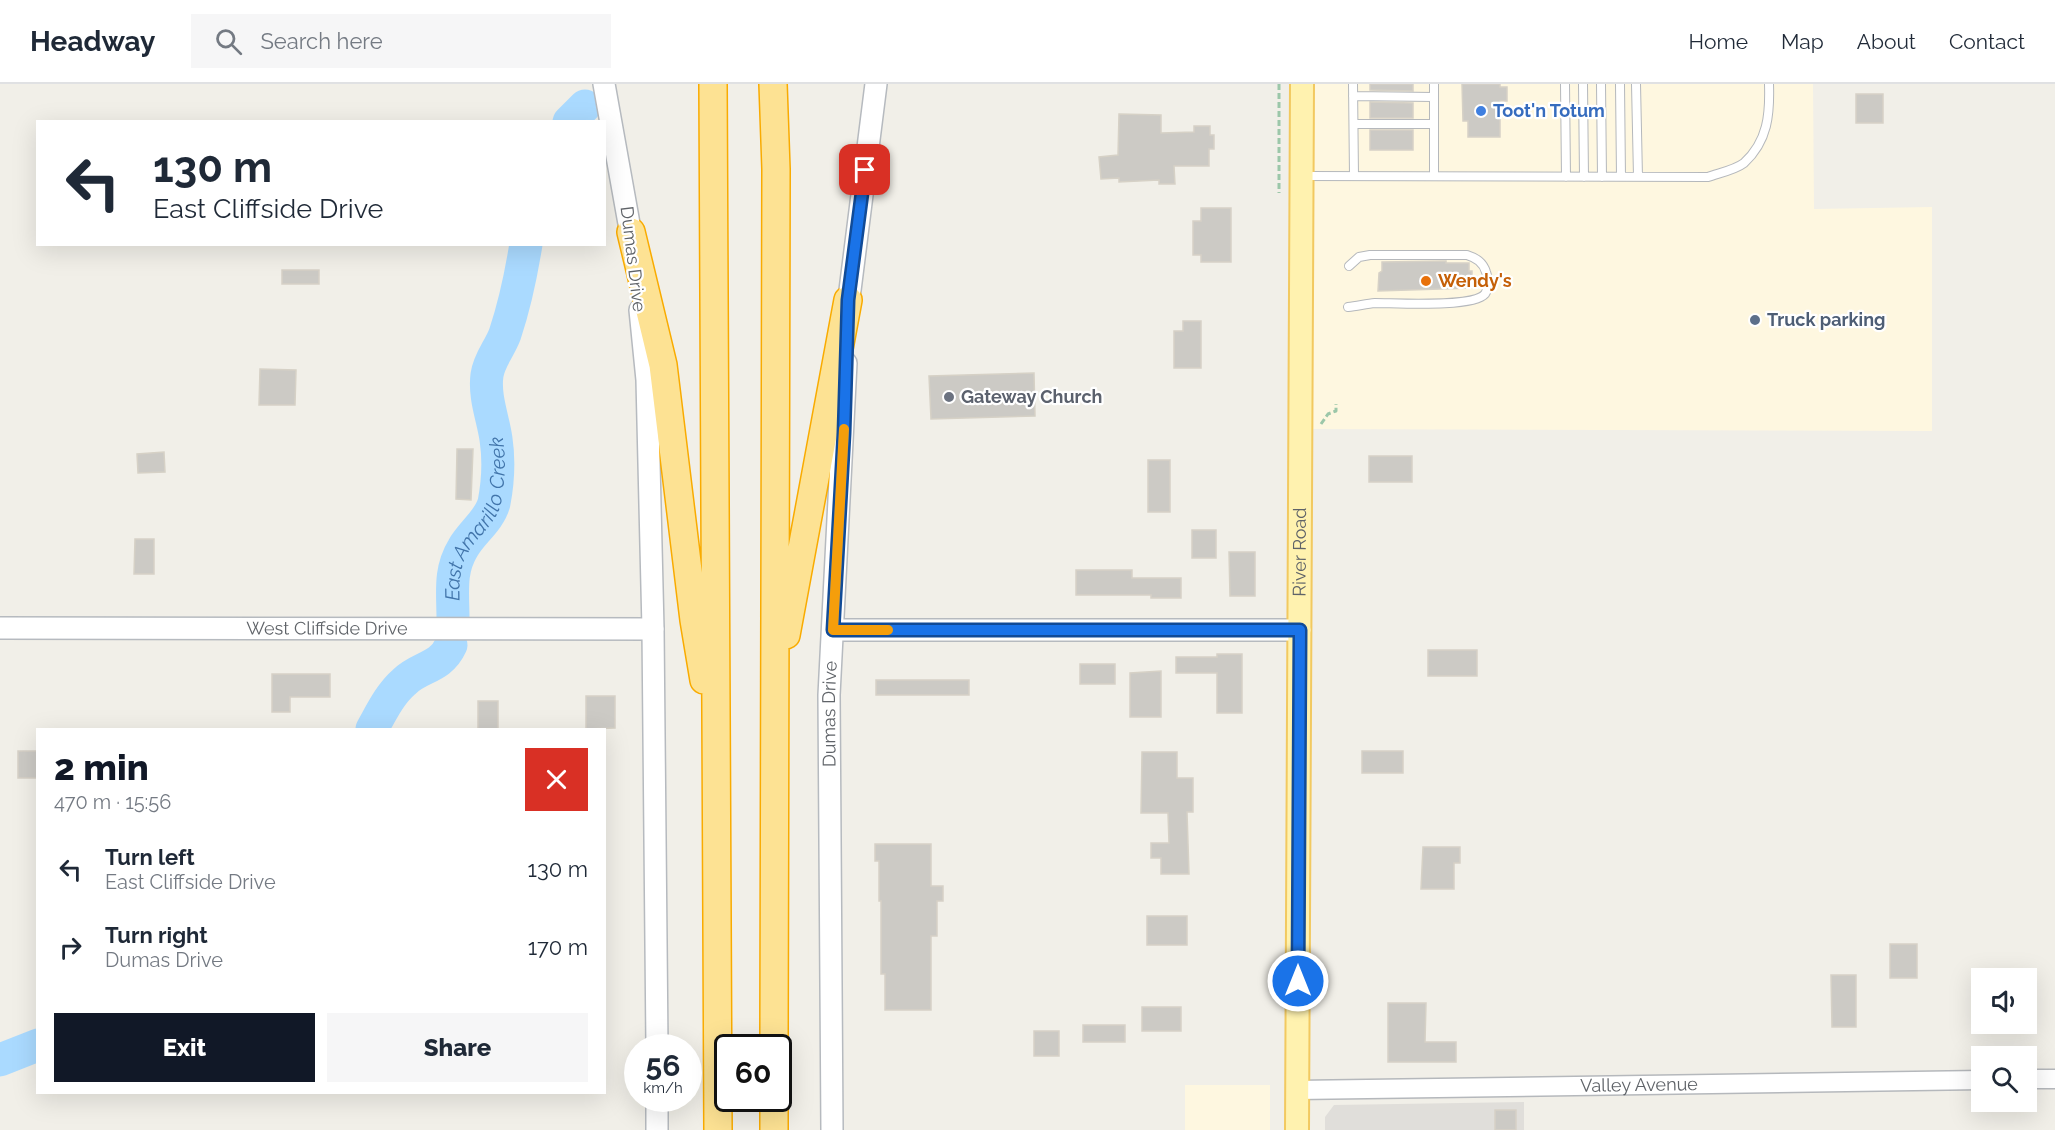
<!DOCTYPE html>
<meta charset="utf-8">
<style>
:root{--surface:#fff;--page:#f6f6f7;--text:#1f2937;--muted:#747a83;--line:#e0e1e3;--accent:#111827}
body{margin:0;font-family:Raleway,sans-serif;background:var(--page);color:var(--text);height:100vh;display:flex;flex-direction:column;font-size:22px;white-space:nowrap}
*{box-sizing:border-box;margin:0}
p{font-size:20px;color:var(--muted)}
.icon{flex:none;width:33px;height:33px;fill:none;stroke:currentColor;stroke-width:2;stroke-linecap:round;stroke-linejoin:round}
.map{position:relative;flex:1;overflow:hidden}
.details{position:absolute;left:36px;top:644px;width:570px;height:366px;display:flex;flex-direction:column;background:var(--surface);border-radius:0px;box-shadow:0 6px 24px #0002}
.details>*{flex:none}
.banner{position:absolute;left:36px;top:36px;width:570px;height:126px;border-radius:0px;box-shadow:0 6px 24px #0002;background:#fff;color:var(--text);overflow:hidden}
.controls{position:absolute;left:1971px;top:884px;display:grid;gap:12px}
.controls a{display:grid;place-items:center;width:66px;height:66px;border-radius:0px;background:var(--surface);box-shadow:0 6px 24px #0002;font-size:30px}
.speed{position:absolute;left:624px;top:950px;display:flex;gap:12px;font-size:30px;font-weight:700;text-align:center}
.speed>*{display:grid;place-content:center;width:78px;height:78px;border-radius:50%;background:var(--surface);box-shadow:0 6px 24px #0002;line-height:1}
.speed small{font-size:15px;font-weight:400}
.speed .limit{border:3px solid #111;border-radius:9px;background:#fff;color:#111}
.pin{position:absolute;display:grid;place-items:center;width:51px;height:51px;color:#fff;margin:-26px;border-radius:12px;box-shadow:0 3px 9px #0006}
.me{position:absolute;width:66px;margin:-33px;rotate:0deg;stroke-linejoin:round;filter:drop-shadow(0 0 4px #0008)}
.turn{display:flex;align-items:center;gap:21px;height:126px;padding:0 18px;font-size:27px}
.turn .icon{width:78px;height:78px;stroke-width:2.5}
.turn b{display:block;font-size:42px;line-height:51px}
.round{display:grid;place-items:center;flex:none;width:63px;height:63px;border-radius:0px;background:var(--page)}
.overview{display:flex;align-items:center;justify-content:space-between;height:102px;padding:0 18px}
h1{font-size:36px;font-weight:800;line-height:45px;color:var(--accent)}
.cta{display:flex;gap:12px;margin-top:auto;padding:12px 18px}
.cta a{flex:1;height:69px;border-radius:0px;background:var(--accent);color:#fff;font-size:24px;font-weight:800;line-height:69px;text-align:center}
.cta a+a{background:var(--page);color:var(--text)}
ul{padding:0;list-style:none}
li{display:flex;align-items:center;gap:18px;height:78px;padding:0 18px}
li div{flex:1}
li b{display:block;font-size:22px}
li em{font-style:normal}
header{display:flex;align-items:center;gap:36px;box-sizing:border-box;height:84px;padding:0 30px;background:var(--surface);border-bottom:2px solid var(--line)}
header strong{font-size:28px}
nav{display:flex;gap:33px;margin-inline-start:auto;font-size:21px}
.search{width:420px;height:54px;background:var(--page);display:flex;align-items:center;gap:15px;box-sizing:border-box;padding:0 21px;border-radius:0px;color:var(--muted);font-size:22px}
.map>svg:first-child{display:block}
.commercial{fill:#fef7e0}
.industrial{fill:#e0deda}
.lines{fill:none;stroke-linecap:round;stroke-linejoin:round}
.river{stroke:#aadaff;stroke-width:33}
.building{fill:#cccac5;stroke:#d6d1c6;stroke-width:1.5}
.service-casing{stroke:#b5b8bc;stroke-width:10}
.tertiary-casing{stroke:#b5b8bc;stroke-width:21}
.secondary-casing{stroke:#b6babf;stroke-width:24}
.primary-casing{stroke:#f2c960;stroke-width:26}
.motorway-casing{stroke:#f9ab00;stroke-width:30}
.path{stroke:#9cc7a9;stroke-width:3;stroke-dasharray:6 3;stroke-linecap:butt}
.service{stroke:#fff;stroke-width:8}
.tertiary{stroke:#fff;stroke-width:18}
.secondary{stroke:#fff;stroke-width:21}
.primary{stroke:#fff2af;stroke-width:22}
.motorway{stroke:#fde293;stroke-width:27}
.route-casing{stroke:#114b97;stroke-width:15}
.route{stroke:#1a73e8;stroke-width:10}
.slow{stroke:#f59e0b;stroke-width:10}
.shop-dot{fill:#3f7fe0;stroke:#fff;stroke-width:2}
.food-dot{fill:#e8710a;stroke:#fff;stroke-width:2}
.service-dot{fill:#5c6f8a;stroke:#fff;stroke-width:2}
.worship-dot{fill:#6b7280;stroke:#fff;stroke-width:2}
.labels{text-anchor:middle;stroke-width:4.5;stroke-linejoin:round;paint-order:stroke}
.shop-label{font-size:18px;font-weight:bold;fill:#366cbe;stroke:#fff;text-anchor:start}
.street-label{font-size:18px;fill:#5f6368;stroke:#fff}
.food-label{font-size:18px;font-weight:bold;fill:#c56008;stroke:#fff;text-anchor:start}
.service-label{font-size:18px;font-weight:bold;fill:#4e5e75;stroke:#fff;text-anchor:start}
.worship-label{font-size:18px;font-weight:bold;fill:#5b616d;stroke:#fff;text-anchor:start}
.water-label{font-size:20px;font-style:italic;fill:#4174aa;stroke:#fff}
</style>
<header>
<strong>Headway</strong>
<div class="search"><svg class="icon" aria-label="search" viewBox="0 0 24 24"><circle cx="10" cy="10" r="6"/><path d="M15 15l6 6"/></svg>Search here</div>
<nav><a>Home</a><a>Map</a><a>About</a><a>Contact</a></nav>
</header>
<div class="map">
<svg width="2055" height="1046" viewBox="0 0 2055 1046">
<rect width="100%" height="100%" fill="#f1efe8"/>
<path class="commercial" d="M 1313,0 L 1813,0 L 1814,125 L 1932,123 L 1932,347 L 1309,345 Z
M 1185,1001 L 1270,1001 L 1270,1046 L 1185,1046 Z"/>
<path class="industrial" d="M 1524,1018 L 1524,1046 L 1325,1046 L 1325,1033 L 1334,1021 Z"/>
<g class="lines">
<g class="river">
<path d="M 569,38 L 585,22"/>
<path id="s1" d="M 453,535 C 453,509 449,487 463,464 C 472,448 489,437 494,419 C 498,398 499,375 496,355 C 493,334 484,313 487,291 C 489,276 500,264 505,250 C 515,220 521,191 526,160"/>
<path d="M 372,645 C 381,629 390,610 404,598 C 420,582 440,585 451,561"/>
<path d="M 0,976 L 38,961"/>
</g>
</g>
<path class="building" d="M 1370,0 L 1413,0 L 1413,7 L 1370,6 Z
M 1462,0 L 1500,0 L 1500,3 L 1507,3 L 1507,17 L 1500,17 L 1500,53 L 1468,53 L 1468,37 L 1463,37 Z
M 1856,10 L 1883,10 L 1883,39 L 1856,39 Z
M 1370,18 L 1413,19 L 1413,34 L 1370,34 Z
M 1119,30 L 1161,31 L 1161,49 L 1194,48 L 1194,42 L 1210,42 L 1210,51 L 1214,51 L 1214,65 L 1209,65 L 1209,82 L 1174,82 L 1175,100 L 1159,100 L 1159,96 L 1119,98 L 1119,94 L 1101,95 L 1099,73 L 1118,71 Z
M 1370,46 L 1413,46 L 1413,66 L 1370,66 Z
M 1201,124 L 1231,124 L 1231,178 L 1201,178 L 1201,171 L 1193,171 L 1193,137 L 1201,137 Z
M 1446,177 L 1446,179 L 1469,179 L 1469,187 L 1472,187 L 1472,204 L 1378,207 L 1379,189 L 1382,187 L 1382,178 Z
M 282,186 L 319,186 L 319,200 L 282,200 Z
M 1183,237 L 1201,237 L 1201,284 L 1174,284 L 1174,247 L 1183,247 Z
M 260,285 L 296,286 L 295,321 L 259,321 Z
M 1034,289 L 1035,332 L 931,335 L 929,292 Z
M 457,365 L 473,365 L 471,416 L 456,415 Z
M 164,368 L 165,388 L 138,389 L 137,370 Z
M 1369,372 L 1412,372 L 1412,398 L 1369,398 Z
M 1148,376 L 1170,376 L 1170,428 L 1148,428 Z
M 1192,446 L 1216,446 L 1216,474 L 1192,474 Z
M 135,455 L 154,455 L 154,490 L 134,490 Z
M 1229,468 L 1255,468 L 1255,512 L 1230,512 Z
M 1076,486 L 1132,486 L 1132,494 L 1181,494 L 1181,514 L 1151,514 L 1151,511 L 1076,511 Z
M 1428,566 L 1477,566 L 1477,592 L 1428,592 Z
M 1217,570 L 1242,570 L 1242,629 L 1217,629 L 1217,589 L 1176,589 L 1176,573 L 1217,573 Z
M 1080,580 L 1115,580 L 1115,600 L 1080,600 Z
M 1161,587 L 1161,633 L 1130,633 L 1130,589 Z
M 272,590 L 330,590 L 330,613 L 290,613 L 290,628 L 272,628 Z
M 876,596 L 969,596 L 969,611 L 876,611 Z
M 586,612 L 615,612 L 615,644 L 586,645 Z
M 478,617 L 498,617 L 498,645 L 478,645 Z
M 18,667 L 38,667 L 38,694 L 18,694 Z
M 1362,667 L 1403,667 L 1403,689 L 1362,689 Z
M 1142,668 L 1177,668 L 1177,694 L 1193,694 L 1193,728 L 1187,728 L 1189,790 L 1161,790 L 1161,774 L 1151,774 L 1151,759 L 1169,759 L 1168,729 L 1141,729 Z
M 875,760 L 931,760 L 931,802 L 943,802 L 943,817 L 937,817 L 937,852 L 931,852 L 931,926 L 885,926 L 885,890 L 881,890 L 881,817 L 879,817 L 879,777 L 875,777 Z
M 1423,763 L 1460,763 L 1460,779 L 1454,779 L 1454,805 L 1421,805 Z
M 1147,832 L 1187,832 L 1187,861 L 1147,861 Z
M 1890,860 L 1917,860 L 1917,894 L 1890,894 Z
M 1831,891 L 1856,891 L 1856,943 L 1832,943 Z
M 1388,919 L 1426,919 L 1425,958 L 1456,958 L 1456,978 L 1388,978 Z
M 1142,923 L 1181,923 L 1181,947 L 1142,947 Z
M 1083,941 L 1125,941 L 1125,958 L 1083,958 Z
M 1034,947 L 1059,947 L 1059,972 L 1034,972 Z
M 1495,1026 L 1516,1026 L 1516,1046 L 1495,1046 Z"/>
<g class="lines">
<g class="service-casing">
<path id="service" d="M 1353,0 L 1354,92
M 1434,0 L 1434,92
M 1565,0 L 1566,93
M 1583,0 L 1584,93
M 1601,0 L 1602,93
M 1620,0 L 1621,93
M 1636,0 L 1638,93
M 1353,12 L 1434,13
M 1354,40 L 1434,40
M 1303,92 L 1708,93 C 1719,89 1735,86 1744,79 C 1768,57 1770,30 1769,0
M 1348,223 C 1357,222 1366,220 1375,219 C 1396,219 1473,224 1485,210 C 1489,204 1489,195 1486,188 C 1483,178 1476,174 1467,171 L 1370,171 L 1359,173 L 1349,182"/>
</g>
<g class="tertiary-casing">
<g id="tertiary">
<path d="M 2026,995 L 2055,995"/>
<path id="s2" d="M 1297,1006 L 1982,996"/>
</g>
</g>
<g class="secondary-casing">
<g id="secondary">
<path d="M 604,0 L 633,162"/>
<path d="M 640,226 L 647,296 L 653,545 L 657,963"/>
<path d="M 847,230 L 876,0"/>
<path id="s3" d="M 0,544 L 653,545"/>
<path d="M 833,546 L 1300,546"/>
<path d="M 657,1014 L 657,1046"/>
<path id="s4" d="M 832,1046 L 829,611 L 846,279"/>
</g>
</g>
<g class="primary-casing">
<g id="primary">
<path id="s5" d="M 1297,1046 L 1302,0"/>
</g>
</g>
<g class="motorway-casing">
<path id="motorway" d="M 713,0 L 718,1046
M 773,0 L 776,85 L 774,963
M 631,148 L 663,281 L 694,536 L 704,596
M 786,551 L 848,216
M 774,1046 L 774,1014"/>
</g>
<path class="path" d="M 1279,0 L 1279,109
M 1321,340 L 1328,330 L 1336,327 L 1336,320"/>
<use href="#service" class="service"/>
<use href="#tertiary" class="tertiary"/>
<use href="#secondary" class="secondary"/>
<use href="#primary" class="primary"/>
<use href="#motorway" class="motorway"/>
</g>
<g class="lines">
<g class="route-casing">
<path id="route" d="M 865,86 L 848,216 L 844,349 L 833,546 L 1300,546 L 1298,897"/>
</g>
<use href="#route" class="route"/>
<path class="slow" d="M 844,345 L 833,546 L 888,546"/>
</g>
<circle class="shop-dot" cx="1481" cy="27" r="6"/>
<circle class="food-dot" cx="1426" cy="197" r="6"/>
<circle class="service-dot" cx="1755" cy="236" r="6"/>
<circle class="worship-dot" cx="949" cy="313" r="6"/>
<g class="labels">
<g class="shop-label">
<text x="1493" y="33">Toot'n Totum</text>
</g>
<g class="street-label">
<text transform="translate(633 175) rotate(83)" y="6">Dumas Drive</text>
<text dy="6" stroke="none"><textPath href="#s5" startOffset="578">River Road</textPath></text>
<text dy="6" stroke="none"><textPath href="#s3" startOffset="327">West Cliffside Drive</textPath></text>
<text dy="6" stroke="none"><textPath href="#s4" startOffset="416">Dumas Drive</textPath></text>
<text dy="6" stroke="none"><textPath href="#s2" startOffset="342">Valley Avenue</textPath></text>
</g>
<g class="food-label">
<text x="1438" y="203">Wendy's</text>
</g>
<g class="service-label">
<text x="1767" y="242">Truck parking</text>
</g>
<g class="worship-label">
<text x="961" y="319">Gateway Church</text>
</g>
<g class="water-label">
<text dy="7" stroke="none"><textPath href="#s1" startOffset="106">East Amarillo Creek</textPath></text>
</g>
</g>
</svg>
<div class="controls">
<a><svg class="icon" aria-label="sound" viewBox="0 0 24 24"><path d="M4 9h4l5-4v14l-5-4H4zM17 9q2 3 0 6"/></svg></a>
<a><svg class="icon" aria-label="search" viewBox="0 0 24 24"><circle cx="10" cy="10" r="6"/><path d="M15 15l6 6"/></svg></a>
</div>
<div class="speed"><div>56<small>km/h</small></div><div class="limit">60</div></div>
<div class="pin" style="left:865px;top:86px;background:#d93025"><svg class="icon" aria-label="arrive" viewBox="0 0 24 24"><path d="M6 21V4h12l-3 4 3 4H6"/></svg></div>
<svg class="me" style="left:1298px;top:897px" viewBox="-20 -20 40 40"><circle r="17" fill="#1a73e8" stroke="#fff" stroke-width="3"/><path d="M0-11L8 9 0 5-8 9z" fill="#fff"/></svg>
<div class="banner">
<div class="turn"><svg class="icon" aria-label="left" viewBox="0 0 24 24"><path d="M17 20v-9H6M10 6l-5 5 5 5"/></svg><div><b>130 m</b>East Cliffside Drive</div></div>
</div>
<section class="details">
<div class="overview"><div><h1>2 min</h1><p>470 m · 15:56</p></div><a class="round" style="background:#d93025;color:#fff"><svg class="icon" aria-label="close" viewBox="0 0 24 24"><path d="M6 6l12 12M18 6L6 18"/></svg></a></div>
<ul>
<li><svg class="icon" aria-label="left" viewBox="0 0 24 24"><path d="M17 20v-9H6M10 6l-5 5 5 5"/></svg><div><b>Turn left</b><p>East Cliffside Drive</p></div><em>130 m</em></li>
<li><svg class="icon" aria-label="right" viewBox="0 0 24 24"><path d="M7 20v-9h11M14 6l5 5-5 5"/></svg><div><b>Turn right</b><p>Dumas Drive</p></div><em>170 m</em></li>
</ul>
<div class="cta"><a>Exit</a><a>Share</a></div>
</section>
</div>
